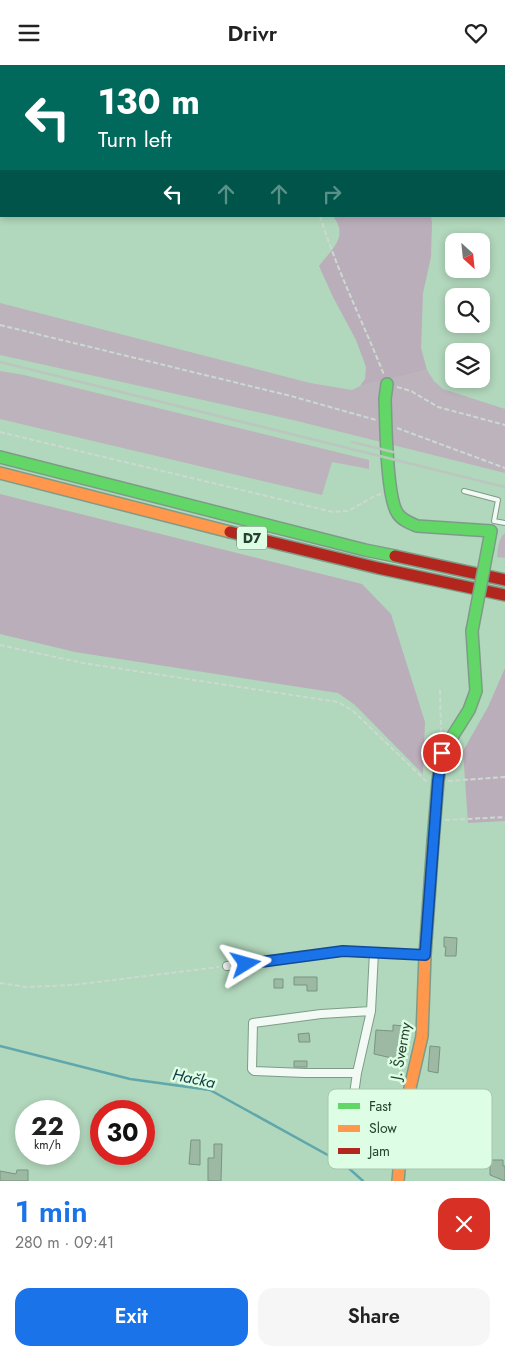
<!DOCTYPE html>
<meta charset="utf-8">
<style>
:root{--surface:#fff;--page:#f6f6f6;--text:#222;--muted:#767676;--accent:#1a73e8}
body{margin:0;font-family:Jost,sans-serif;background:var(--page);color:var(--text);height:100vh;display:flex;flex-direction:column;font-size:19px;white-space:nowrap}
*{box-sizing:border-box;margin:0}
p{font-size:16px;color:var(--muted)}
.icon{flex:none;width:28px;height:28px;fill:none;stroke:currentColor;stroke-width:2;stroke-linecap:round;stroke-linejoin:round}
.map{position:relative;height:1116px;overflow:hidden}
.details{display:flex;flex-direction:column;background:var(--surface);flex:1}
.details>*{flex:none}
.banner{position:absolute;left:0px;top:0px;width:505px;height:152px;box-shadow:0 2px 8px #0003;background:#00695c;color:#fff;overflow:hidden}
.needle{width:32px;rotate:153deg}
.buttons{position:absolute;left:445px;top:168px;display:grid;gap:10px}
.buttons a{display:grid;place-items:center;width:45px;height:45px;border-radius:10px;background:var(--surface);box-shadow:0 2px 8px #0003;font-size:25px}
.speed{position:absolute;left:15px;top:1035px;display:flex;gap:10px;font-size:25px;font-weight:700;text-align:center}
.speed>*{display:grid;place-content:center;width:65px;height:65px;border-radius:50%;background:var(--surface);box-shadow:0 2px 8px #0003;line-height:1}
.speed small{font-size:12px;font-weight:400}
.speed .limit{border:8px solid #d22;background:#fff;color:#111}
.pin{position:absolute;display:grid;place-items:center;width:42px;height:42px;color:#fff;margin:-21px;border:2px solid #fff;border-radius:50%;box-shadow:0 1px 5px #0007}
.me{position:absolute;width:55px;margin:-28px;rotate:82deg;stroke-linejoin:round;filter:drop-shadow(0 0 4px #0008)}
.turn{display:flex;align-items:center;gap:18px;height:105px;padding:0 15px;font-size:22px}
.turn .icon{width:65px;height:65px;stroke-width:2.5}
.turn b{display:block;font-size:35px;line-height:42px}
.lanes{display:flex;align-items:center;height:48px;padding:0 15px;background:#0003;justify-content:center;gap:25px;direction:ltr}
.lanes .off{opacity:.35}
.round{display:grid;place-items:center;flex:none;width:52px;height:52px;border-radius:15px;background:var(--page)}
.headline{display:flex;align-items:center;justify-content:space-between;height:85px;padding:0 15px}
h1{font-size:30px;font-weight:600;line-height:38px;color:var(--accent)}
.action{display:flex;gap:10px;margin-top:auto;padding:10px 15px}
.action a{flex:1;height:58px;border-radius:15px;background:var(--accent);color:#fff;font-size:20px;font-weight:600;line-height:58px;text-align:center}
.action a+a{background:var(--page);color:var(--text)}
header{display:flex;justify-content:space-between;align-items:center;height:65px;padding:0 15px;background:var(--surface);font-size:22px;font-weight:600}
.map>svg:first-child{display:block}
.green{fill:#bcb3bd}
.forest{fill:#baaeba}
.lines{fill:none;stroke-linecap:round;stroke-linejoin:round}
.stream{stroke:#5fa7aa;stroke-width:2.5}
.building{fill:#9db9a4;stroke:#779580}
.lane-casing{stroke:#7d9c87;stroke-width:6}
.street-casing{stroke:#7d9c87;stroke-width:10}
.fast-casing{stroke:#7d9c87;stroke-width:14}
.slow-casing{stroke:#7d9c87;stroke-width:14}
.jam-casing{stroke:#7d9c87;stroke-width:14}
.path{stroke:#ccd9d0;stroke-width:2;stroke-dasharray:5 2.5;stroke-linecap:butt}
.lane{stroke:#f3f9f5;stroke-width:4}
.street{stroke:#f3f9f5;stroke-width:8}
.fast{stroke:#63d668;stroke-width:11}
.slow{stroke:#ff974d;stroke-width:11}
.jam{stroke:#b3261e;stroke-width:11}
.rail{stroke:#bbc6bf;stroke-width:2.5}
.fast-bridge-casing{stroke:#7d9c87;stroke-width:14;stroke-linecap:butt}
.fast-bridge{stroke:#63d668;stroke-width:11}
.route-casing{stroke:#114b97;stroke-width:12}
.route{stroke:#1a73e8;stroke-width:9}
.labels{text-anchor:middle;stroke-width:5;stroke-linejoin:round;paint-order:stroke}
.shield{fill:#ddfee5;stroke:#5d7a65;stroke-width:1}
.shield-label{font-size:14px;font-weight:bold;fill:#26422e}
.street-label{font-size:15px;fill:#26422e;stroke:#ddfee5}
.water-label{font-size:16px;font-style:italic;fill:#103840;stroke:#ddfee5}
.key{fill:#ddfee5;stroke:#a6c6ae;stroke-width:1}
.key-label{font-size:14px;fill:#26422e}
</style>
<header><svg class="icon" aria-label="menu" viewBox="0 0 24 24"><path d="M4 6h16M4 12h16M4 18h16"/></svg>Drivr<svg class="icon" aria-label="heart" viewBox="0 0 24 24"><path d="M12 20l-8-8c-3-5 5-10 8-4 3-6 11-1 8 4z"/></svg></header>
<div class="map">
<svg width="505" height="1116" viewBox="0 0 505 1116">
<rect width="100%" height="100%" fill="#b1d7bc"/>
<path class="green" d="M 0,238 L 310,318 L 352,325 L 360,321 L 427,305 L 434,316 L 443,324 L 505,344 L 505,408 L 293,355 L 0,290 Z
M 0,306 L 24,310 L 369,395 L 369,404 L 332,397 L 322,430 L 0,354 Z
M 505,468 L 505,493 L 497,492 C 498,484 498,473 505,468 Z"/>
<path class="forest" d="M 215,0 L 320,0 L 320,1 L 215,1 Z
M 333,151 L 431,151 L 432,158 L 431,192 L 423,228 L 421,283 L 427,305 L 360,321 L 365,314 L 366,302 L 356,275 L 333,232 L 319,201 C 332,184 349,172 333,151 Z
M 0,429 L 362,519 L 391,549 L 425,657 L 423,709 L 355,640 L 338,628 L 75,587 L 0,569 Z
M 505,603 L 505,756 L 468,758 L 463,686 L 488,642 Z"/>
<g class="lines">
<path class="stream" d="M 0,981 L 130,1014 L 210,1025 L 344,1099 L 363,1116"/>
</g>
<path class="building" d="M 444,872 L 457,873 L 456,891 L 445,891 L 446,882 L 444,882 Z
M 294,912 L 317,912 L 317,926 L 307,926 L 307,920 L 294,920 Z
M 274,914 L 283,914 L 283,923 L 274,923 Z
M 393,960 L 404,961 L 404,964 L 410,965 L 408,981 L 404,981 L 401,995 L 374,989 L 376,965 L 393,966 Z
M 309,968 L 310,977 L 299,977 L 298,969 Z
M 430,981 L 440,982 L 438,1008 L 428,1006 Z
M 294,996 L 307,996 L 307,1002 L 294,1002 Z
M 191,1075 L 200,1075 L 200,1100 L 189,1099 Z
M 214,1079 L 222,1079 L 221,1116 L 208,1116 L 208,1093 L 214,1093 Z
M 490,1095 L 503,1095 L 503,1101 L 505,1101 L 505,1116 L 490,1110 Z
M 17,1105 L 28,1105 L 28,1116 L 0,1116 L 0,1106 L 16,1109 Z"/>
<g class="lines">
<g class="lane-casing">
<path id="lane" d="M 464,426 L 498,435 L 494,456 L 505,458"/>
</g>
<g class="street-casing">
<path id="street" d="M 227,901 L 343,886 L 425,890
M 357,1008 L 305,1008 L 254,1006 L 252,1004 L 253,958 L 321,949 L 371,946
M 353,1036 L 357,1008 L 371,946 L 374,887"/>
</g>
<g class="fast-casing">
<path id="fast" d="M 387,319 L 385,334 C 386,357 386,433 398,449 C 402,455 410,458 417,461 L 491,466 L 488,482
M 0,392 L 365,485 L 395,491
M 433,777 L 438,716 L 442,688 L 469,645 L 476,626 L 472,566"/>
</g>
<g class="slow-casing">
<path id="slow" d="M 0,408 L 230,467
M 398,1116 L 404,1049 L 422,971 L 425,890 L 433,777"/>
</g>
<g class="jam-casing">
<path id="jam" d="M 230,467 L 378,503 L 505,530
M 395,491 L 505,515"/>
</g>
<path class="path" d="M 225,0 L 226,1
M 320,151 C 337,206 363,257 384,310
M 0,260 L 291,331 L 376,355
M 397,322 L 411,326 L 438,342 L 505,360
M 397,363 L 505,403
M 0,367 L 333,447 L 348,446 L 375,431 L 381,429
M 0,580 L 83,598 L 338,637 L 352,645 L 427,717
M 440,625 L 441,669
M 448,716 L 505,712
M 445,755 L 505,752
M 0,918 L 26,922 L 73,920 L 219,902"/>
<use href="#lane" class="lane"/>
<use href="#street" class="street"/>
<use href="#fast" class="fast"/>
<use href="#slow" class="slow"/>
<use href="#jam" class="jam"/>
<path class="rail" d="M 0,297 L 505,422
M 352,377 L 393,387"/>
<g class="fast-bridge-casing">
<path id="fast-bridge" d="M 472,566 L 488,482"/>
</g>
<use href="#fast-bridge" class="fast-bridge"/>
</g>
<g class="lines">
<g class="route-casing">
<path id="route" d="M 246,899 L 343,886 L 425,890 L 438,716 L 442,688"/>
</g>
<use href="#route" class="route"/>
</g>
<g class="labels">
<rect class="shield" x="237" y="461.5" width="30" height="23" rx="4"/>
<g class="shield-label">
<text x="252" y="478">D7</text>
</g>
<g class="street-label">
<text transform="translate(401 986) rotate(-80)" y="5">J. Švermy</text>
</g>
<g class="water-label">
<text transform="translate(194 1013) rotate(12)" y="6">Hačka</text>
</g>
</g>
<rect x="328" y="1024" width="164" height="80" rx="8" class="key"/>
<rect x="338" y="1038" width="22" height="6" fill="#63d668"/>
<rect x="338" y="1060" width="22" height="7" fill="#ff974d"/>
<rect x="338" y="1083" width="22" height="6" fill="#b3261e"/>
<g class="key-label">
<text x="369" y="1046">Fast</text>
<text x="369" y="1068">Slow</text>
<text x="369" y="1091">Jam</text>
</g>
</svg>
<div class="buttons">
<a><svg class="needle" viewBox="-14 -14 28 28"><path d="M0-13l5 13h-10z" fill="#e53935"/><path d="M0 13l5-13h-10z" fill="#767676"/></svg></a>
<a><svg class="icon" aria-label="search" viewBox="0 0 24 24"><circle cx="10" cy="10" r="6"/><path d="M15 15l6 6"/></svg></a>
<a><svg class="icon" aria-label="layers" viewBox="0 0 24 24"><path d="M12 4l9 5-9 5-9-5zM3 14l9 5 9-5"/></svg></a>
</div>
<div class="speed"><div>22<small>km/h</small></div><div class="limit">30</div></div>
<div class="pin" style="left:442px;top:688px;background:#d93025"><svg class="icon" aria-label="arrive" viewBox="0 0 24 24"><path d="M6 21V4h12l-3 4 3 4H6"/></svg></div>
<svg class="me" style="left:246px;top:899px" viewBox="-20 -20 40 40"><path d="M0-17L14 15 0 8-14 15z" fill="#1a73e8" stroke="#fff" stroke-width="4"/></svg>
<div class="banner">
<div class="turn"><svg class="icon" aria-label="left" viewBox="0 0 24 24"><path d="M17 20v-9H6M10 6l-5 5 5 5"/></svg><div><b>130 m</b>Turn left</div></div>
<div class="lanes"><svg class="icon" aria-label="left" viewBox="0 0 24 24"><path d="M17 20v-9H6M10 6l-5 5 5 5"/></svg><svg class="icon off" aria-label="ahead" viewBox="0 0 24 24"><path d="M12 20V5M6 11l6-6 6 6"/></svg><svg class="icon off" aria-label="ahead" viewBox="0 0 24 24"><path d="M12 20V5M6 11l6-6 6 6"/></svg><svg class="icon off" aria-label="right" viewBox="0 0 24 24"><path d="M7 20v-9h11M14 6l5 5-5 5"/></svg></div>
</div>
</div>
<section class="details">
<div class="headline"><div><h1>1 min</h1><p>280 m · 09:41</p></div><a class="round" style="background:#d93025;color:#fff"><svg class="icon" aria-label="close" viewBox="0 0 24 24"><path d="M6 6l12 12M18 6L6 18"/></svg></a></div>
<div class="action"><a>Exit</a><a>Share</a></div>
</section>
